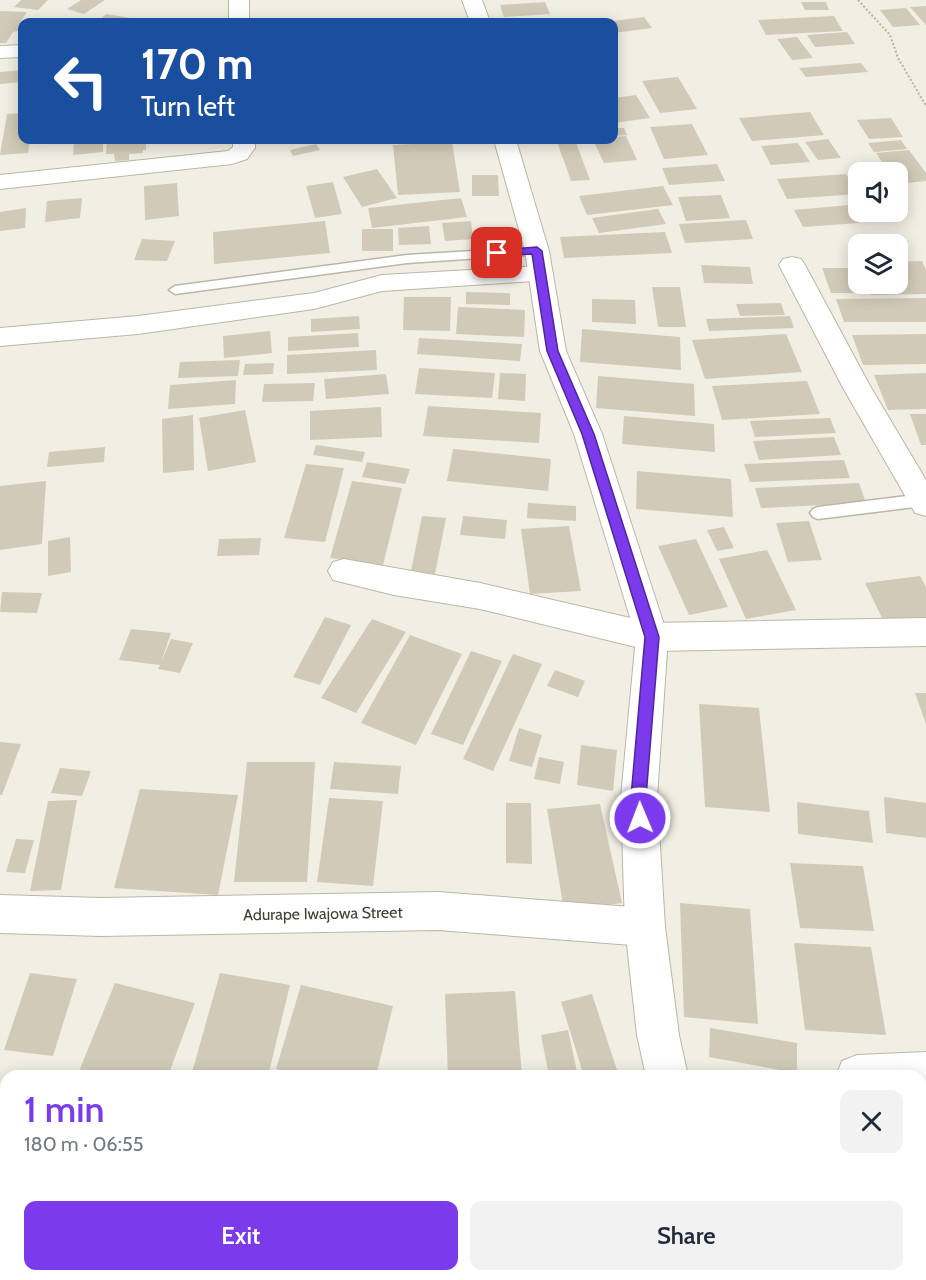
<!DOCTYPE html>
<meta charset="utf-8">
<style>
:root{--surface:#fff;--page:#f2f2f3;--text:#1f2937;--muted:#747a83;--accent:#7c3aed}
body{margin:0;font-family:Cabin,sans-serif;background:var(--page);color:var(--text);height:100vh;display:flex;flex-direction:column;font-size:22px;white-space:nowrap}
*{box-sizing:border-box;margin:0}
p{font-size:20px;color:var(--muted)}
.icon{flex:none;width:33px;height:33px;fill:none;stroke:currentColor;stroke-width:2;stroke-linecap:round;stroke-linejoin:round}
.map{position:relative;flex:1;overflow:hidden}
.drawer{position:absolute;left:0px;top:1070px;width:927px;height:212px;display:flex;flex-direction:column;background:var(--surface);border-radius:18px 18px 0 0;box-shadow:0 3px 15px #0003}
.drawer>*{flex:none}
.banner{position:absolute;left:18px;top:18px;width:600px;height:126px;border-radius:12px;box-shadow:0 3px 15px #0003;background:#1a4fa0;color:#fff;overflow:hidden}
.controls{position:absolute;left:848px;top:162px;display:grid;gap:12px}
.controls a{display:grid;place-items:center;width:60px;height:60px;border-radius:12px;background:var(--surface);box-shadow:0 3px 15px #0003;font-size:30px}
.pin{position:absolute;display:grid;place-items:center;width:51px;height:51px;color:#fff;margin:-26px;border-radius:12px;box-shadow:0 3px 9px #0006}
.me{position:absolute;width:66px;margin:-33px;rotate:359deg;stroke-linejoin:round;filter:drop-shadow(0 0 4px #0008)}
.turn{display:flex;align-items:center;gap:21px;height:126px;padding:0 24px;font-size:27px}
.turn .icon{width:78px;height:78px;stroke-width:2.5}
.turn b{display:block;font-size:42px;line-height:51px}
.round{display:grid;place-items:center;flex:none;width:63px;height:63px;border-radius:12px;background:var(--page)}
.summary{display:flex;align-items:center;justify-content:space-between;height:102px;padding:0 24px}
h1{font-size:36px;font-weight:600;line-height:45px;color:var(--accent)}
.primary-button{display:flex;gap:12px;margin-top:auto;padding:12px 24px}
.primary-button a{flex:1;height:69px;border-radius:12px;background:var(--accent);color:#fff;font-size:24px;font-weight:600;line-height:69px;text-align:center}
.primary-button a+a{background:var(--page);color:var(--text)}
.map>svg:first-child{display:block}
.building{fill:#d2cab9}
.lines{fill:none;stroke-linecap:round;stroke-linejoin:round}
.service-casing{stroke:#bcb6a6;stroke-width:3}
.minor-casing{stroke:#bcb6a6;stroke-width:2}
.tertiary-casing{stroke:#bcb6a6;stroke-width:2}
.path{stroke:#bdb398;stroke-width:2;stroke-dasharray:2 2;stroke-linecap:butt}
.service{fill:#fff;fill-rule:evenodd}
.minor{fill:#fff;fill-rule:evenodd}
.tertiary{fill:#fff;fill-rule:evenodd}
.route{fill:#7c3aed;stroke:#51269a;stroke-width:1.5}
.labels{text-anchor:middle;stroke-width:6;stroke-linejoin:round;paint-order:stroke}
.street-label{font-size:16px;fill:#423e33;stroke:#fff}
</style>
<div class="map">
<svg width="926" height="1280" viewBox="0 0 926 1280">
<rect width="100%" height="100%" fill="#f1eee3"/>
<path class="building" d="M 21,0 L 48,0 L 38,10 L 14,7 Z
M 81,0 L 105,0 L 84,14 L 67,9 Z
M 545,2 L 550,14 L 504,17 L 500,5 Z
M 801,2 L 826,2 L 829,10 L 805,10 Z
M 926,6 L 926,25 L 910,7 Z
M 906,8 L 920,25 L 893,27 L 880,10 Z
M 0,11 L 27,12 L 21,21 L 22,30 L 13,32 L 6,43 L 0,43 Z
M 106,14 L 130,18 L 126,22 L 98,22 Z
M 834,16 L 843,31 L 766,35 L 758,20 Z
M 644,17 L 652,28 L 614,33 L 614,21 Z
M 847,32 L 855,44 L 815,47 L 807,35 Z
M 797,37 L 813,58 L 792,60 L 777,39 Z
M 861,63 L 868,72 L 806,77 L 799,68 Z
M 22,70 L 22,82 L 0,84 L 0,72 Z
M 678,77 L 697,109 L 660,113 L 642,81 Z
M 636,95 L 650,118 L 614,123 L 614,98 Z
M 810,112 L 824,135 L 752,141 L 739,118 Z
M 22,113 L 22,140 L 30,140 L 28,153 L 0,155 L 7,114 Z
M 891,118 L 903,137 L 869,139 L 857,120 Z
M 692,124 L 708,155 L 664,159 L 650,127 Z
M 614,128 L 624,128 L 627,135 L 614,136 Z
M 626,136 L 637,160 L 604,163 L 593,140 L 614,140 L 614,137 Z
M 828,139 L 841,158 L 818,160 L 805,142 Z
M 74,140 L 103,140 L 103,152 L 73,155 Z
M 107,140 L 146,140 L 146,150 L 143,150 L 143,153 L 129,154 L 129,160 L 115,161 L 114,154 L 106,154 Z
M 575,140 L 590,180 L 571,181 L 557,142 Z
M 901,140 L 907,149 L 874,152 L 868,143 Z
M 452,142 L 460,192 L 398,195 L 393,145 Z
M 798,143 L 810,162 L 771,165 L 761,146 Z
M 316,144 L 320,150 L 293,156 L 290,150 Z
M 909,150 L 926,173 L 926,181 L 897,184 L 897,172 L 889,172 L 876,153 Z
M 717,164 L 725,181 L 669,185 L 662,168 Z
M 377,169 L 397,198 L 362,207 L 343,177 Z
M 846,174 L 858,194 L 787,199 L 777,179 Z
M 472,175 L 498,175 L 499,196 L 472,196 Z
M 333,182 L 342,214 L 315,218 L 306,186 Z
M 177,183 L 179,216 L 145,220 L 144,186 Z
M 663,186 L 673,205 L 587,215 L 579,196 Z
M 721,195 L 730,218 L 686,221 L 678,197 Z
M 82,198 L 80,218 L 45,222 L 47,201 Z
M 461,198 L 467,217 L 372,228 L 368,208 Z
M 849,205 L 859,223 L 803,227 L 794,210 Z
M 26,208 L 25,228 L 0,231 L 0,212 Z
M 658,209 L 666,224 L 599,233 L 592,218 Z
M 746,220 L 753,239 L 685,243 L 679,224 Z
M 325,221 L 330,253 L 214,264 L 213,232 Z
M 471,221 L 473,239 L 445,241 L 442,223 Z
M 429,226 L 431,244 L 399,245 L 398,228 Z
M 362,229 L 393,229 L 393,251 L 362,251 Z
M 665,232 L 672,253 L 564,258 L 560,237 Z
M 504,233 L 510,247 L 480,252 L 474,237 Z
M 142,239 L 175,241 L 167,261 L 134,260 Z
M 922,261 L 926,270 L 926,294 L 871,295 L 866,284 L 897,284 L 897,262 Z
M 701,265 L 750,267 L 753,284 L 704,283 Z
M 822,268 L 854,268 L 863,293 L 831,293 Z
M 652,287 L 680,287 L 686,327 L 658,327 Z
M 466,292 L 510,293 L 510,305 L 466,304 Z
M 404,297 L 451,297 L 450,331 L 403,330 Z
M 926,298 L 926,322 L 844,322 L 836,299 Z
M 592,299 L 635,300 L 636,324 L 592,322 Z
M 781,303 L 785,315 L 740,316 L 736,304 Z
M 458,307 L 525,310 L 524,337 L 456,334 Z
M 359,316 L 360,329 L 311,332 L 311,319 Z
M 790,316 L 794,328 L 709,331 L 706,319 Z
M 582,329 L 680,337 L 681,370 L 580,362 Z
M 270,331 L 272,353 L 224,358 L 223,336 Z
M 358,333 L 359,347 L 288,351 L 288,337 Z
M 786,334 L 802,372 L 705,379 L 692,340 Z
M 926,334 L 926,364 L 863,365 L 852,335 Z
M 419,338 L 522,344 L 520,361 L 417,354 Z
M 376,350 L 377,370 L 287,374 L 287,355 Z
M 240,360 L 238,376 L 178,378 L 180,362 Z
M 274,363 L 273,374 L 243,375 L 245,364 Z
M 419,368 L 495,373 L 492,398 L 415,394 Z
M 500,373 L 526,374 L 525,401 L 498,399 Z
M 926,373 L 926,409 L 888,410 L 874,375 Z
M 386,374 L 389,394 L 326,399 L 324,379 Z
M 598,376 L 694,384 L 695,416 L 596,408 Z
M 236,380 L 235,404 L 168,409 L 170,385 Z
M 807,381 L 820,414 L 722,420 L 712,386 Z
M 315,383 L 313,401 L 262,402 L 264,384 Z
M 428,406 L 541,413 L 539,443 L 423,436 Z
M 381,407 L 382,437 L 310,440 L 310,411 Z
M 245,410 L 256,462 L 208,471 L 199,418 Z
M 910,414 L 926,414 L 926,445 L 921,445 Z
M 193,415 L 194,470 L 163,473 L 162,419 Z
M 624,416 L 714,424 L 715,452 L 622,444 Z
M 830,418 L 836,433 L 755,437 L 750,421 Z
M 834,437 L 841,455 L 759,460 L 753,441 Z
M 316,445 L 365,452 L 362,462 L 313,455 Z
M 105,447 L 104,462 L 47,467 L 49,452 Z
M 453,449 L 551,459 L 548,491 L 447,481 Z
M 844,460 L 850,478 L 750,482 L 744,464 Z
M 367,462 L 410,469 L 405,484 L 362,477 Z
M 306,464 L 344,468 L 325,542 L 284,538 Z
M 637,471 L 731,479 L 733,517 L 636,509 Z
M 46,481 L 42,544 L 0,550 L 0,486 Z
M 352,481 L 402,488 L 383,565 L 330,558 Z
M 859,483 L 866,503 L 761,508 L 755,488 Z
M 528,503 L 576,506 L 576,521 L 527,518 Z
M 422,516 L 446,518 L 433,584 L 409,581 Z
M 463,516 L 507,520 L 505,539 L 460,535 Z
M 809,521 L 822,560 L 788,562 L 776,523 Z
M 569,526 L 581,591 L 530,594 L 521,529 Z
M 724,527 L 734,548 L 717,551 L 707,530 Z
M 70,537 L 71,572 L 48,576 L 48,541 Z
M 261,538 L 259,555 L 217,556 L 219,539 Z
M 696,539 L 728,607 L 689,615 L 658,546 Z
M 767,550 L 796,610 L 746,619 L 719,559 Z
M 920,576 L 926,587 L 926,620 L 886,626 L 865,583 Z
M 2,592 L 42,593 L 37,613 L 0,612 Z
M 325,617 L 351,625 L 320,685 L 293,677 Z
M 372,619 L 406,632 L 356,713 L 321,698 Z
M 131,629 L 171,633 L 161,662 L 171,639 L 193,643 L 180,673 L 158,669 L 160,665 L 119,660 Z
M 410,635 L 462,654 L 416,745 L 361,723 Z
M 471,651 L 502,661 L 463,745 L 431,734 Z
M 513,654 L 542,664 L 493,771 L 463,759 Z
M 555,670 L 585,681 L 578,697 L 547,686 Z
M 915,693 L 926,693 L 926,724 Z
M 699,704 L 759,708 L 770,812 L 705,807 Z
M 519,728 L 542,735 L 532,767 L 509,761 Z
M 0,742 L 21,744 L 2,795 L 0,795 Z
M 581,745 L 617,750 L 613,791 L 577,785 Z
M 539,757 L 564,762 L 560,784 L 534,779 Z
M 247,762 L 315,762 L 307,882 L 234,882 Z
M 334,762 L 401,766 L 398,794 L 330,789 Z
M 60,768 L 91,771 L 82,796 L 51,793 Z
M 140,789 L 238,795 L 218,895 L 114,888 Z
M 884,797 L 926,803 L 926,838 L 886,833 Z
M 329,798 L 383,801 L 373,886 L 317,882 Z
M 77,800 L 61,890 L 30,891 L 48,801 Z
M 797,802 L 869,811 L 873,843 L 798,834 Z
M 506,803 L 531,803 L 532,864 L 506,863 Z
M 600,804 L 622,903 L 564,910 L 547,809 Z
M 16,839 L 34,840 L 25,873 L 6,872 Z
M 790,863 L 863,866 L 874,931 L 800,928 Z
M 680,903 L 750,909 L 758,1024 L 684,1017 Z
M 794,943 L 871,947 L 886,1035 L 805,1030 Z
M 30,973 L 77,979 L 53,1056 L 4,1050 Z
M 220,973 L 290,985 L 268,1076 L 191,1076 Z
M 115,983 L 195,1003 L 168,1076 L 77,1076 Z
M 301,985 L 393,1006 L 376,1076 L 302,1076 L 276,1069 Z
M 515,991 L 522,1076 L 448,1076 L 445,994 Z
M 592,994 L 619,1076 L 584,1076 L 561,1002 Z
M 710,1028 L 797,1043 L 797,1073 L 709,1057 Z
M 568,1030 L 578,1076 L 549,1076 L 541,1035 Z
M 0,1110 L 6,1111 L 6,1166 L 0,1166 Z
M 376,1275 L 617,1275 L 617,1280 L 375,1280 Z"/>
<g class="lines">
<g class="service-casing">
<path id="service" d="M 537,247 L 541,248 L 543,251 L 541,254 L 407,263 L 175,294 L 169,290 L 175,286 L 407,255 Z
M 923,494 L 926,495 L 926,505 L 923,506 L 818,519 L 813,517 L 810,513 L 813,509 L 818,507 Z
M 301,1275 L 333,1275 L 335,1280 L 303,1280 Z"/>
</g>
<g class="minor-casing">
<path id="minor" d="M 229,0 L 249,0 L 249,22 L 229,22 Z
M 22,45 L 22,57 L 0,58 L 0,46 Z
M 233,140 L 255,140 L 255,148 L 247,159 L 232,164 L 0,189 L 0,175 L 228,151 L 233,147 Z
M 792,257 L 801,259 L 805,265 L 870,386 L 926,480 L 926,516 L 915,513 L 842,386 L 779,265 L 783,259 Z
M 540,266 L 549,268 L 553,274 L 549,280 L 382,291 L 314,309 L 138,334 L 0,346 L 0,328 L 138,316 L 314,293 L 382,275 Z
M 344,559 L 480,583 L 652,623 L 926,618 L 926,646 L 652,651 L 480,609 L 394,595 L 333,580 L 328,571 L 333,562 Z
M 438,892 L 645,908 L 659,913 L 665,927 L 659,941 L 645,946 L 438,930 L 101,936 L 0,933 L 0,895 L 101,898 Z
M 926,1052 L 926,1094 L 921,1094 L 921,1076 L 836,1076 L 842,1061 L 857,1055 Z"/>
</g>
<g class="tertiary-casing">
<path id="tertiary" d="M 462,0 L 482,0 L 490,22 L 470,22 Z
M 494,140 L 516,140 L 549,251 L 566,351 L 602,434 L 668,637 L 657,797 L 665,927 L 679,1035 L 688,1076 L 646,1076 L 637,1035 L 625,927 L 621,797 L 636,637 L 574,434 L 540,351 L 525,251 Z
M 759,1275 L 806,1275 L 808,1280 L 761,1280 Z"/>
</g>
<path class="path" d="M 858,0 L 890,35 L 898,58 L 926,106"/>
<use href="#service" class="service"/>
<use href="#minor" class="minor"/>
<use href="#tertiary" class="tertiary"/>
</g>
<path class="route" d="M 537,247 L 542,251 L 558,351 L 594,434 L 659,637 L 646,797 L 647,818 L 645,823 L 640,825 L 634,823 L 631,797 L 645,637 L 582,434 L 547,351 L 532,254 L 497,256 L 492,253 L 497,250 Z"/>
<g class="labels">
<g class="street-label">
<text transform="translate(323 913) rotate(-1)" y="6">Adurape Iwajowa Street</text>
</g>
</g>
</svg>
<div class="controls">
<a><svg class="icon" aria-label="sound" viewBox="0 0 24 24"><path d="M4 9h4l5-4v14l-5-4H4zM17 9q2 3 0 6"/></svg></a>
<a><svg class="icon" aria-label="layers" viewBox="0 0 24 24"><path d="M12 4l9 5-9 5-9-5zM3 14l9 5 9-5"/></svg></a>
</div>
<div class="pin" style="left:497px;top:253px;background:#d93025"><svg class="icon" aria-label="arrive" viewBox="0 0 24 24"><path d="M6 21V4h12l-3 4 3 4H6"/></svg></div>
<svg class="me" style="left:640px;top:818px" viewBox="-20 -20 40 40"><circle r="17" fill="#7c3aed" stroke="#fff" stroke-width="3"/><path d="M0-11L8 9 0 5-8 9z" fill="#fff"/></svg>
<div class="banner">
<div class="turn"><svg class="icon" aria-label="left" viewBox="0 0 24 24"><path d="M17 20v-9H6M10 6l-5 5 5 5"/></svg><div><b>170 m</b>Turn left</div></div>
</div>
<section class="drawer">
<div class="summary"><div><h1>1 min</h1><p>180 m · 06:55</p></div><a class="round"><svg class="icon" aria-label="close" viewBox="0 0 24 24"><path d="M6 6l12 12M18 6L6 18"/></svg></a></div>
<div class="primary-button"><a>Exit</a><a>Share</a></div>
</section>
</div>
